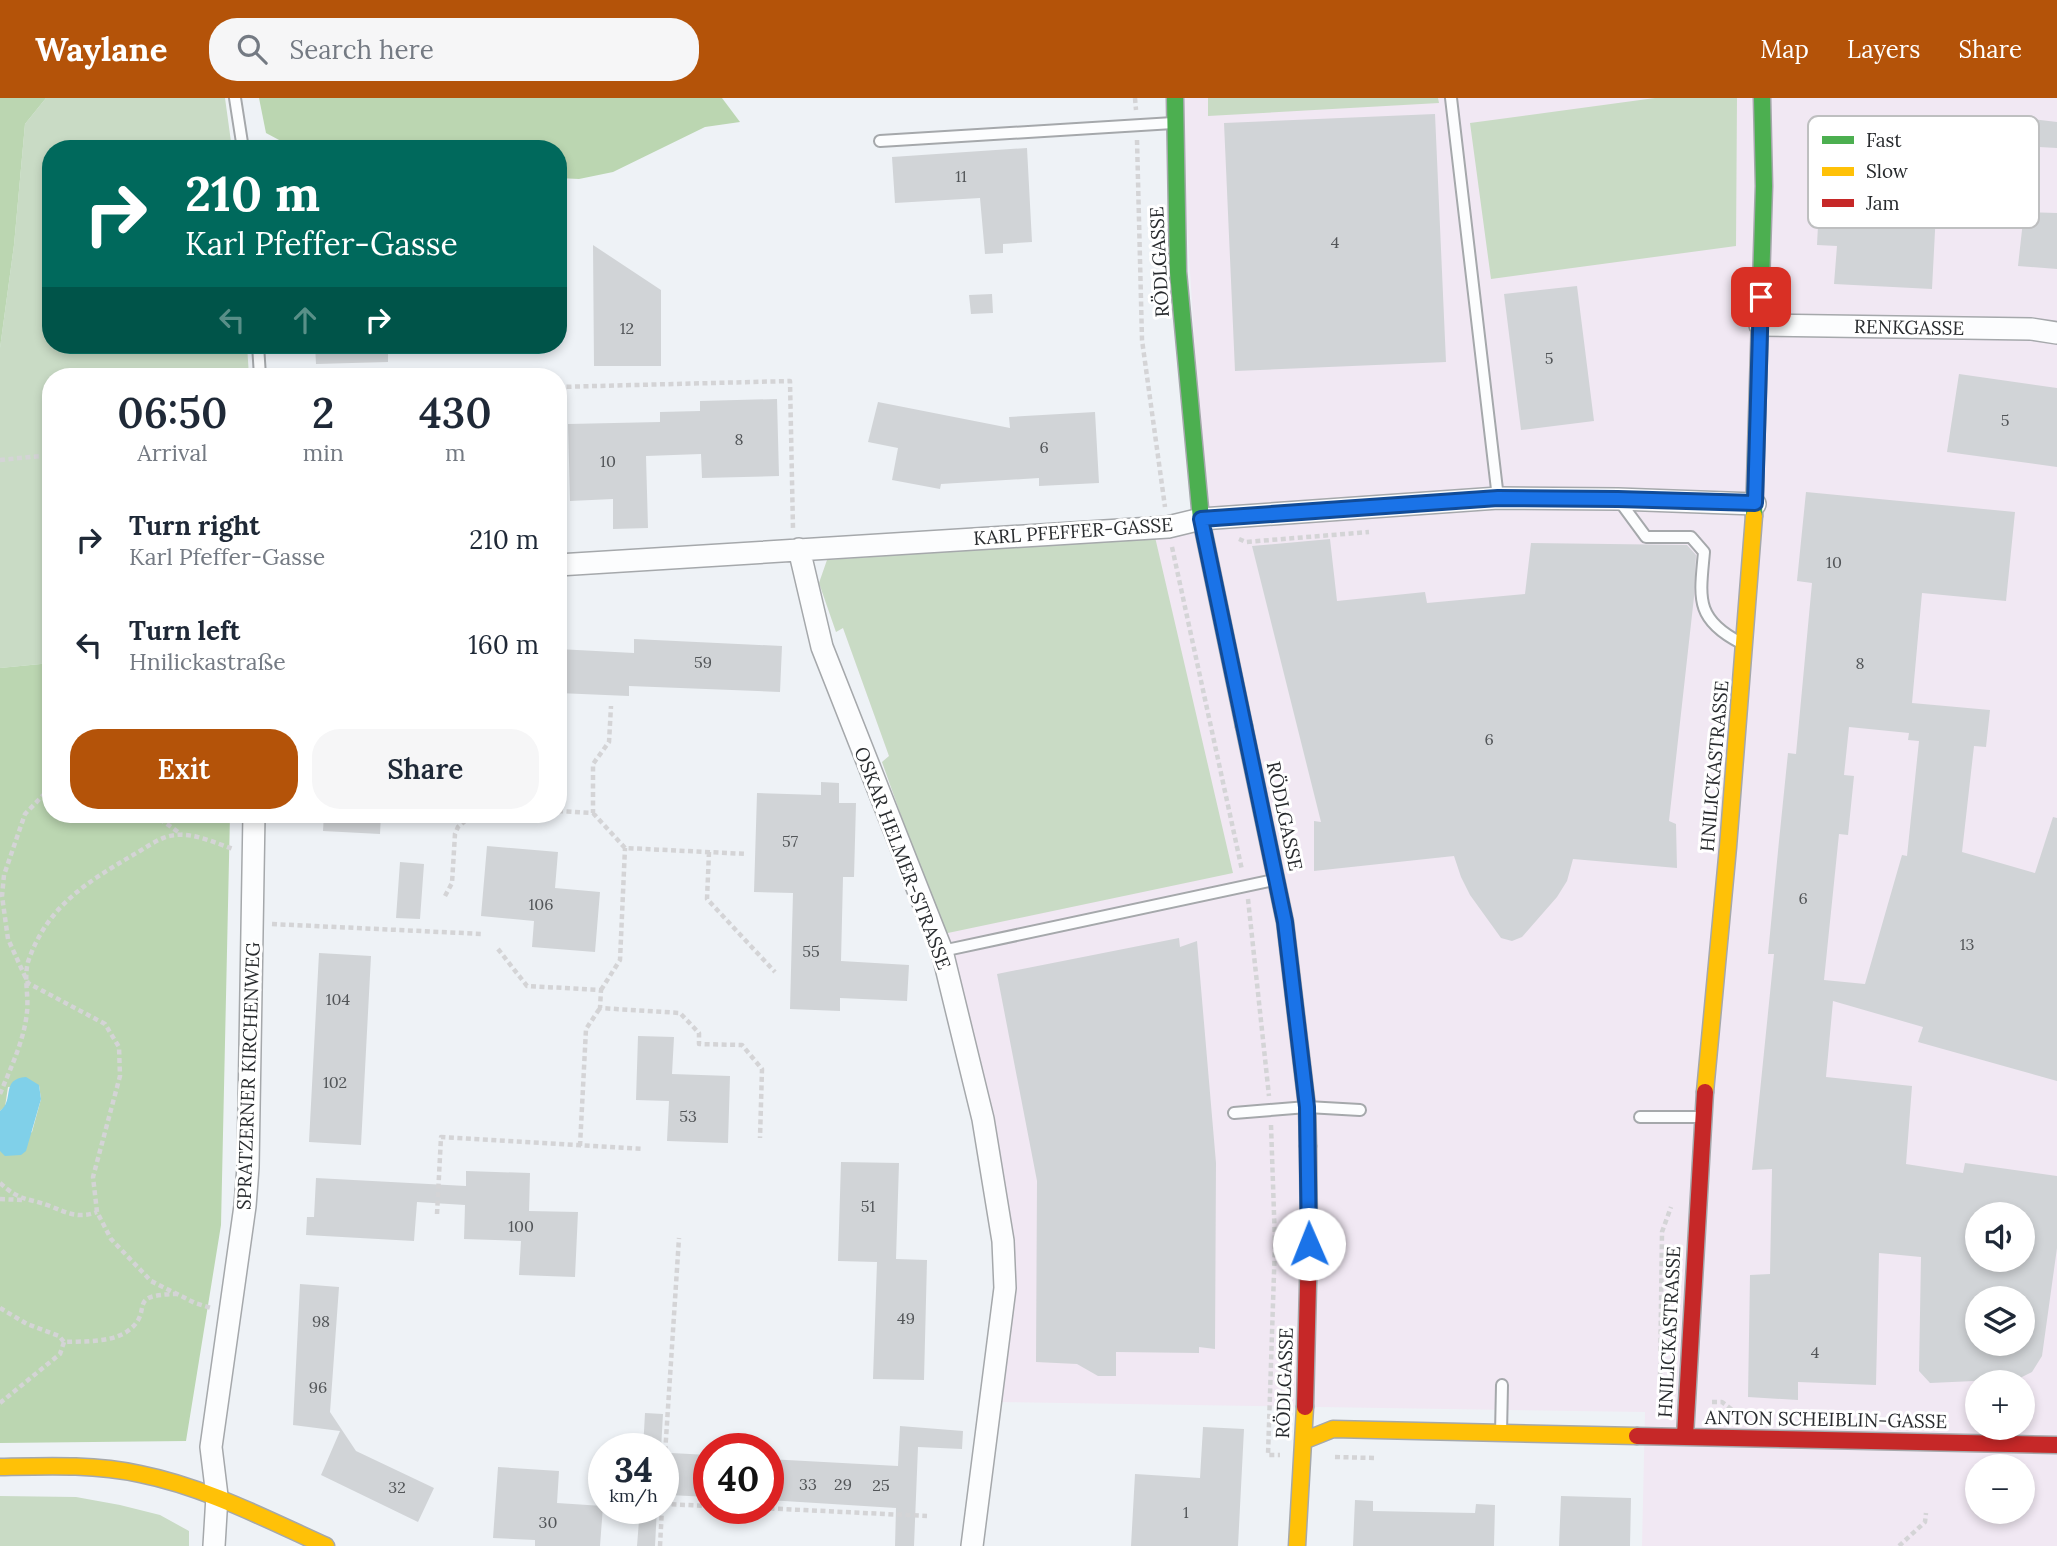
<!DOCTYPE html>
<meta charset="utf-8">
<style>
:root{--surface:#fff;--page:#f6f6f7;--text:#1f2937;--muted:#747a83;--accent:#b45309}
body{margin:0;font-family:Lora,serif;background:var(--page);color:var(--text);height:100vh;display:flex;flex-direction:column;font-size:26px;white-space:nowrap}
*{box-sizing:border-box;margin:0}
p{font-size:23px;color:var(--muted)}
.icon{flex:none;width:38px;height:38px;fill:none;stroke:currentColor;stroke-width:2;stroke-linecap:round;stroke-linejoin:round}
.map{position:relative;flex:1;overflow:hidden}
.side{position:absolute;left:42px;top:270px;width:525px;height:455px;display:flex;flex-direction:column;background:var(--surface);border-radius:28px;box-shadow:0 4px 10px #0003}
.side>*{flex:none}
.hud{position:absolute;left:42px;top:42px;width:525px;height:214px;border-radius:28px;box-shadow:0 4px 10px #0003;background:#00695c;color:#fff;overflow:hidden}
.tools{position:absolute;left:1965px;top:1104px;display:grid;gap:14px}
.tools a{display:grid;place-items:center;width:70px;height:70px;border-radius:50%;background:var(--surface);box-shadow:0 4px 10px #0003;font-size:35px}
.speed{position:absolute;left:588px;top:1335px;display:flex;gap:14px;font-size:35px;font-weight:700;text-align:center}
.speed>*{display:grid;place-content:center;width:91px;height:91px;border-radius:50%;background:var(--surface);box-shadow:0 4px 10px #0003;line-height:1}
.speed small{font-size:18px;font-weight:400}
.speed .limit{border:10px solid #d22;background:#fff;color:#111}
.pin{position:absolute;display:grid;place-items:center;width:60px;height:60px;color:#fff;margin:-30px;border-radius:14px;box-shadow:0 4px 10px #0006}
.me{position:absolute;width:77px;margin:-38px;rotate:359deg;stroke-linejoin:round;filter:drop-shadow(0 0 5px #0008)}
.turn{display:flex;align-items:center;gap:24px;height:147px;padding:0 28px;font-size:32px}
.turn .icon{width:91px;height:91px;stroke-width:2.5}
.turn b{display:block;font-size:49px;line-height:60px}
.lanes{display:flex;align-items:center;height:66px;padding:0 28px;background:#0003;justify-content:center;gap:35px;direction:ltr}
.lanes .off{opacity:.35}
.eta{display:flex;justify-content:space-evenly;align-items:center;height:119px;text-align:center}
.eta b{font-size:42px;font-weight:600;line-height:49px}
.button{display:flex;gap:14px;margin-top:auto;padding:14px 28px}
.button a{flex:1;height:80px;border-radius:28px;background:var(--accent);color:#fff;font-size:28px;font-weight:600;line-height:80px;text-align:center}
.button a+a{background:var(--page);color:var(--text)}
ul{padding:0;list-style:none}
li{display:flex;align-items:center;gap:21px;height:105px;padding:0 28px}
li div{flex:1}
li b{display:block;font-size:26px}
li em{font-style:normal}
header{display:flex;align-items:center;gap:42px;box-sizing:border-box;height:98px;padding:0 35px;background:var(--accent);color:#fff}
header strong{font-size:33px}
nav{display:flex;gap:38px;margin-inline-start:auto;font-size:24px}
.search{width:490px;height:63px;background:var(--page);display:flex;align-items:center;gap:18px;box-sizing:border-box;padding:0 24px;border-radius:28px;color:var(--muted);font-size:26px}
.map>svg:first-child{display:block}
.commercial{fill:#f1e8f3;fill-rule:evenodd}
.green{fill:#c9dbc5}
.forest{fill:#bbd6b1}
.water{fill:#80d0e9}
.building{fill:#d1d4d7;fill-rule:evenodd}
.lines{fill:none;stroke-linecap:round;stroke-linejoin:round}
.lane-casing{stroke:#a5a8ab;stroke-width:14}
.street-casing{stroke:#a5a8ab;stroke-width:24}
.fast-casing{stroke:#a5a8ab;stroke-width:19}
.slow-casing{stroke:#a5a8ab;stroke-width:19}
.jam-casing{stroke:#a5a8ab;stroke-width:19}
.path{stroke:#d4d4d6;stroke-width:4.5;stroke-dasharray:5 3.5;stroke-linecap:butt}
.lane{stroke:#fcfdfe;stroke-width:10}
.street{stroke:#fcfdfe;stroke-width:21}
.fast{stroke:#4caf50;stroke-width:16}
.slow{stroke:#ffc107;stroke-width:16}
.jam{stroke:#c62828;stroke-width:16}
.route-casing{stroke:#114b97;stroke-width:18}
.route{stroke:#1a73e8;stroke-width:12}
.labels{text-anchor:middle;stroke-width:6;stroke-linejoin:round;paint-order:stroke}
.number-label{font-size:16px;fill:#525558}
.street-label{font-size:19px;fill:#282b2e;stroke:#fff}
.key{fill:#fff;stroke:#bebfc0;stroke-width:2}
.key-label{font-size:19px;fill:#282b2e}
</style>
<header>
<strong>Waylane</strong>
<div class="search"><svg class="icon" aria-label="search" viewBox="0 0 24 24"><circle cx="10" cy="10" r="6"/><path d="M15 15l6 6"/></svg>Search here</div>
<nav><a>Map</a><a>Layers</a><a>Share</a></nav>
</header>
<div class="map">
<svg width="2057" height="1448" viewBox="0 0 2057 1448">
<rect width="100%" height="100%" fill="#eef2f6"/>
<path class="commercial" d="M 1179,0 L 2057,0 L 2057,1448 L 1642,1448 L 1645,1314 L 997,1304 L 1008,1216 L 943,837 L 882,664 L 889,658 L 843,530 L 836,534 L 819,485 L 827,462 L 1155,439 L 1206,426 ZM 1978,1116 L 2023,1116 L 2023,1162 L 1978,1162 ZM 1978,1200 L 2023,1200 L 2023,1246 L 1978,1246 ZM 1978,1284 L 2023,1284 L 2023,1330 L 1978,1330 ZM 1978,1368 L 2023,1368 L 2023,1414 L 1978,1414 Z"/>
<path class="green" d="M 46,0 L 225,0 L 232,51 L 51,51 L 51,247 L 247,247 L 249,278 L 51,278 L 51,565 L 0,570 L 0,250 L 14,147 L 25,26 Z
M 1208,0 L 1438,0 L 1439,5 L 1208,18 Z
M 1655,0 L 1737,0 L 1736,148 L 1491,181 L 1470,25 Z
M 1155,439 L 1233,775 L 943,836 L 882,664 L 889,658 L 843,530 L 836,534 L 819,485 L 827,462 Z
M 0,1398 L 76,1399 L 120,1407 L 160,1417 L 189,1433 L 189,1448 L 0,1448 Z"/>
<path class="forest" d="M 0,0 L 46,0 L 25,26 L 14,147 L 0,250 Z
M 259,0 L 722,0 L 740,24 L 705,29 L 613,74 L 579,81 L 558,80 L 558,51 L 296,51 L 266,35 Z
M 51,565 L 51,716 L 230,716 L 221,1127 L 186,1343 L 0,1345 L 0,1053 L 32,1034 L 41,1001 L 39,987 L 8,989 L 5,1009 L 0,1013 L 0,570 Z"/>
<path class="water" d="M 26,979 L 39,987 L 41,1001 L 26,1053 L 21,1057 L 5,1058 L 0,1053 L 0,1013 C 15,1002 0,981 26,979 Z"/>
<path class="building" d="M 1435,16 L 1446,264 L 1235,273 L 1224,25 Z
M 1999,17 L 2057,24 L 2057,50 L 2039,49 L 2037,64 L 1993,58 Z
M 1027,50 L 1032,144 L 1003,146 L 1003,155 L 985,156 L 980,100 L 895,105 L 892,59 Z
M 1819,108 L 1936,114 L 1932,191 L 1834,186 L 1837,148 L 1817,147 Z
M 2024,114 L 2057,115 L 2057,171 L 2018,168 Z
M 593,147 L 661,192 L 661,268 L 594,268 Z
M 1577,188 L 1594,323 L 1521,332 L 1504,196 Z
M 992,196 L 993,215 L 971,216 L 969,197 Z
M 315,247 L 388,247 L 388,264 L 316,266 Z
M 1959,276 L 2057,290 L 2057,369 L 1947,354 Z
M 777,301 L 779,378 L 702,380 L 701,356 L 646,358 L 648,430 L 613,431 L 613,401 L 570,403 L 568,326 L 660,324 L 660,314 L 700,313 L 700,303 Z
M 878,304 L 1010,330 L 1009,319 L 1095,314 L 1099,385 L 1039,388 L 1039,380 L 941,386 L 940,391 L 892,382 L 898,350 L 868,344 Z
M 1806,394 L 2015,414 L 2006,503 L 1922,495 L 1912,605 L 1990,612 L 1986,649 L 1974,648 L 1962,754 L 2035,775 L 2053,719 L 2057,720 L 2057,983 L 1918,944 L 1923,929 L 1833,903 L 1826,979 L 1912,988 L 1906,1066 L 1963,1075 L 1965,1065 L 2057,1078 L 2057,1150 L 2042,1258 L 2032,1274 L 2018,1281 L 1930,1285 L 1919,1273 L 1921,1159 L 1879,1155 L 1876,1287 L 1798,1284 L 1798,1302 L 1748,1299 L 1750,1177 L 1770,1176 L 1772,1071 L 1752,1072 L 1774,856 L 1768,856 L 1779,743 L 1788,655 L 1796,656 L 1812,485 L 1797,483 ZM 1849,629 L 1909,635 L 1908,642 L 1919,643 L 1907,758 L 1902,757 L 1865,886 L 1824,882 L 1839,736 L 1848,737 L 1854,678 L 1844,677 ZM 1978,1116 L 2023,1116 L 2023,1162 L 1978,1162 ZM 1978,1200 L 2023,1200 L 2023,1246 L 1978,1246 Z
M 1330,441 L 1337,503 L 1425,494 L 1427,505 L 1525,496 L 1531,445 L 1687,447 L 1696,457 L 1694,499 L 1669,723 L 1676,726 L 1677,770 L 1573,761 L 1567,783 L 1557,799 L 1522,839 L 1512,843 L 1501,840 L 1470,797 L 1461,779 L 1454,758 L 1314,773 L 1314,723 L 1321,724 L 1252,448 Z
M 634,541 L 782,548 L 780,594 L 629,588 L 629,598 L 558,595 L 558,551 L 634,555 Z
M 821,684 L 839,685 L 839,705 L 856,705 L 854,779 L 843,779 L 841,863 L 909,867 L 907,903 L 840,900 L 840,913 L 790,911 L 793,795 L 754,794 L 757,695 L 821,697 Z
M 324,716 L 381,716 L 380,736 L 323,733 Z
M 487,748 L 558,754 L 555,790 L 600,794 L 595,854 L 532,849 L 534,823 L 481,818 Z
M 400,764 L 424,766 L 420,821 L 396,820 Z
M 1179,840 L 1180,849 L 1197,843 L 1216,1065 L 1215,1251 L 1199,1249 L 1199,1255 L 1116,1254 L 1116,1278 L 1098,1278 L 1077,1266 L 1036,1264 L 1037,1083 L 997,876 Z
M 319,855 L 371,858 L 361,1047 L 309,1044 Z
M 638,938 L 674,939 L 672,976 L 730,978 L 728,1045 L 667,1043 L 669,1003 L 636,1002 Z
M 841,1064 L 899,1065 L 896,1161 L 927,1162 L 924,1282 L 873,1281 L 877,1164 L 838,1163 Z
M 466,1073 L 530,1075 L 529,1113 L 578,1114 L 575,1179 L 519,1177 L 521,1143 L 464,1141 L 465,1107 L 417,1104 L 414,1143 L 306,1137 L 307,1119 L 314,1119 L 316,1080 L 466,1088 Z
M 300,1186 L 339,1189 L 330,1314 L 356,1353 L 434,1390 L 418,1424 L 321,1377 L 340,1333 L 293,1327 Z
M 645,1315 L 663,1316 L 661,1351 L 643,1351 Z
M 900,1328 L 963,1333 L 962,1351 L 918,1349 L 914,1448 L 895,1448 L 896,1410 L 768,1402 L 768,1361 L 898,1368 Z
M 1203,1329 L 1244,1331 L 1238,1448 L 1131,1448 L 1135,1376 L 1200,1380 Z
M 671,1355 L 709,1357 L 709,1399 L 669,1397 Z
M 498,1369 L 559,1373 L 557,1405 L 603,1408 L 600,1448 L 535,1448 L 535,1442 L 493,1440 Z
M 1561,1398 L 1631,1400 L 1630,1448 L 1559,1448 Z
M 1355,1402 L 1373,1403 L 1373,1413 L 1475,1415 L 1476,1406 L 1495,1407 L 1494,1448 L 1353,1448 Z
M 640,1410 L 657,1410 L 655,1448 L 637,1448 Z"/>
<g class="lines">
<g class="lane-casing">
<path id="lane" d="M 235,0 L 243,51
M 1451,0 L 1498,400
M 880,43 L 1173,25
M 258,247 L 260,278
M 1618,401 L 1646,439 L 1691,439 L 1704,454 C 1700,499 1694,521 1741,545
M 942,853 L 1274,782
M 1234,1015 L 1307,1009 L 1360,1012
M 1640,1019 L 1703,1019
M 1501,1335 L 1502,1287"/>
</g>
<g class="street-casing">
<path id="street" d="M 1760,227 L 2031,231 L 2057,235
M 799,451 L 822,549 L 942,853 L 983,1021 L 1003,1143 L 1005,1190 L 972,1448
M 558,467 L 1168,429 L 1201,421 L 1498,400 L 1618,401 L 1755,406
M 214,1448 L 217,1398 L 211,1349 L 245,1108 L 248,1069 L 254,716"/>
</g>
<g class="fast-casing">
<path id="fast" d="M 1175,0 L 1178,174 L 1201,421 L 1244,628
M 1754,418 L 1764,88 L 1762,0"/>
</g>
<g class="slow-casing">
<path id="slow" d="M 1244,628 L 1285,824 L 1307,1009 L 1308,1048
M 1705,994 L 1728,749 L 1754,418
M 1303,1343 L 1333,1331 L 1637,1338
M 0,1369 C 47,1368 94,1366 140,1376 C 205,1389 266,1421 326,1448
M 1297,1448 L 1305,1309"/>
</g>
<g class="jam-casing">
<path id="jam" d="M 1305,1309 L 1309,1146 L 1308,1048
M 1637,1338 L 2057,1347
M 1685,1338 L 1705,994"/>
</g>
<path class="path" d="M 1135,0 L 1136,12
M 1137,42 L 1142,242 L 1165,409
M 558,289 L 790,283 L 793,431
M 0,362 L 51,357
M 1239,441 L 1246,444 L 1369,434
M 1172,449 L 1242,772
M 51,689 L 25,716 L 4,777 L 2,798 L 8,841 L 28,885 L 105,926 L 119,949 L 120,978 L 93,1079 L 97,1114 L 111,1141 L 151,1183 L 195,1205 L 211,1210
M 558,713 L 593,715 L 593,666 L 609,644 L 611,608
M 593,715 L 625,750 L 747,756
M 153,716 L 181,736
M 709,754 L 707,801 L 775,874
M 445,798 L 452,785 L 455,736 L 458,729 L 473,716
M 1248,801 L 1269,998
M 272,826 L 483,836
M 498,851 L 527,888 L 601,892 L 600,910 L 680,915 L 699,935 L 699,946 L 742,947 L 762,971 L 760,1040
M 601,892 L 620,862 L 625,750
M 0,996 C 11,969 24,943 27,914 C 29,898 23,877 29,861 C 48,808 87,784 133,757 C 146,750 160,738 176,737 C 194,735 216,745 233,751
M 1271,1027 L 1275,1145 L 1268,1357 L 1280,1357
M 580,1048 L 586,931 L 600,910
M 0,1085 C 21,1104 26,1099 50,1108 C 67,1115 79,1121 97,1114
M 0,1101 L 22,1102
M 437,1116 L 441,1039 L 644,1051
M 0,1210 L 27,1226 L 59,1238 L 64,1244
M 1663,1286 L 1660,1283 L 1662,1134 L 1671,1109
M 1712,1304 L 1722,1304 L 1735,1314
M 0,1305 L 60,1256 L 64,1244 C 84,1243 113,1245 129,1232 C 155,1212 124,1197 176,1196
M 1335,1359 L 1375,1360
M 663,1387 L 679,1140
M 663,1406 L 709,1408
M 761,1410 L 927,1418
M 660,1448 L 662,1410
M 1899,1448 L 1925,1424 L 1926,1415"/>
<use href="#lane" class="lane"/>
<use href="#street" class="street"/>
<use href="#fast" class="fast"/>
<use href="#slow" class="slow"/>
<use href="#jam" class="jam"/>
</g>
<g class="lines">
<g class="route-casing">
<path id="route" d="M 1309,1146 L 1307,1009 L 1285,824 L 1201,421 L 1498,400 L 1618,401 L 1755,405 L 1761,199"/>
</g>
<use href="#route" class="route"/>
</g>
<g class="labels">
<g class="number-label">
<text x="961" y="84">11</text>
<text x="1335" y="150">4</text>
<text x="627" y="236">12</text>
<text x="1549" y="266">5</text>
<text x="2005" y="328">5</text>
<text x="739" y="347">8</text>
<text x="1044" y="355">6</text>
<text x="608" y="369">10</text>
<text x="1834" y="470">10</text>
<text x="703" y="570">59</text>
<text x="1860" y="571">8</text>
<text x="1489" y="647">6</text>
<text x="790" y="749">57</text>
<text x="1803" y="806">6</text>
<text x="541" y="812">106</text>
<text x="1967" y="852">13</text>
<text x="811" y="859">55</text>
<text x="338" y="907">104</text>
<text x="335" y="990">102</text>
<text x="688" y="1024">53</text>
<text x="868" y="1114">51</text>
<text x="521" y="1134">100</text>
<text x="906" y="1226">49</text>
<text x="321" y="1229">98</text>
<text x="1815" y="1260">4</text>
<text x="318" y="1295">96</text>
<text x="808" y="1392">33</text>
<text x="843" y="1392">29</text>
<text x="881" y="1393">25</text>
<text x="397" y="1395">32</text>
<text x="1186" y="1420">1</text>
<text x="548" y="1430">30</text>
</g>
<g class="street-label">
<text transform="translate(1159 164) rotate(-93)" y="7">RÖDLGASSE</text>
<text transform="translate(1909 229) rotate(1)" y="7">RENKGASSE</text>
<text transform="translate(1073 433) rotate(-4)" y="7">KARL PFEFFER-GASSE</text>
<text transform="translate(1714 668) rotate(-85)" y="7">HNILICKASTRASSE</text>
<text transform="translate(1285 718) rotate(78)" y="7">RÖDLGASSE</text>
<text transform="translate(903 760) rotate(69)" y="7">OSKAR HELMER-STRASSE</text>
<text transform="translate(248 978) rotate(-88)" y="7">SPRATZERNER KIRCHENWEG</text>
<text transform="translate(1669 1234) rotate(-87)" y="7">HNILICKASTRASSE</text>
<text transform="translate(1284 1285) rotate(-88)" y="7">RÖDLGASSE</text>
<text transform="translate(1826 1321) rotate(1)" y="7">ANTON SCHEIBLIN-GASSE</text>
</g>
</g>
<rect x="1808" y="18" width="231" height="112" rx="10" class="key"/>
<rect x="1822" y="38" width="32" height="8" fill="#4caf50"/>
<rect x="1822" y="69" width="32" height="9" fill="#ffc107"/>
<rect x="1822" y="101" width="32" height="8" fill="#c62828"/>
<g class="key-label">
<text x="1866" y="49">Fast</text>
<text x="1866" y="80">Slow</text>
<text x="1866" y="112">Jam</text>
</g>
</svg>
<div class="tools">
<a><svg class="icon" aria-label="sound" viewBox="0 0 24 24"><path d="M4 9h4l5-4v14l-5-4H4zM17 9q2 3 0 6"/></svg></a>
<a><svg class="icon" aria-label="layers" viewBox="0 0 24 24"><path d="M12 4l9 5-9 5-9-5zM3 14l9 5 9-5"/></svg></a>
<a>+</a>
<a>−</a>
</div>
<div class="speed"><div>34<small>km/h</small></div><div class="limit">40</div></div>
<div class="pin" style="left:1761px;top:199px;background:#d93025"><svg class="icon" aria-label="arrive" viewBox="0 0 24 24"><path d="M6 21V4h12l-3 4 3 4H6"/></svg></div>
<svg class="me" style="left:1309px;top:1146px" viewBox="-20 -20 40 40"><circle r="19" fill="#fff"/><path d="M0-13L10 11 0 6-10 11z" fill="#1a73e8"/></svg>
<div class="hud">
<div class="turn"><svg class="icon" aria-label="right" viewBox="0 0 24 24"><path d="M7 20v-9h11M14 6l5 5-5 5"/></svg><div><b>210 m</b>Karl Pfeffer-Gasse</div></div>
<div class="lanes"><svg class="icon off" aria-label="left" viewBox="0 0 24 24"><path d="M17 20v-9H6M10 6l-5 5 5 5"/></svg><svg class="icon off" aria-label="ahead" viewBox="0 0 24 24"><path d="M12 20V5M6 11l6-6 6 6"/></svg><svg class="icon" aria-label="right" viewBox="0 0 24 24"><path d="M7 20v-9h11M14 6l5 5-5 5"/></svg></div>
</div>
<section class="side">
<div class="eta">
<div><b>06:50</b><p>Arrival</p></div>
<div><b>2</b><p>min</p></div>
<div><b>430</b><p>m</p></div>
</div>
<ul>
<li><svg class="icon" aria-label="right" viewBox="0 0 24 24"><path d="M7 20v-9h11M14 6l5 5-5 5"/></svg><div><b>Turn right</b><p>Karl Pfeffer-Gasse</p></div><em>210 m</em></li>
<li><svg class="icon" aria-label="left" viewBox="0 0 24 24"><path d="M17 20v-9H6M10 6l-5 5 5 5"/></svg><div><b>Turn left</b><p>Hnilickastraße</p></div><em>160 m</em></li>
</ul>
<div class="button"><a>Exit</a><a>Share</a></div>
</section>
</div>
